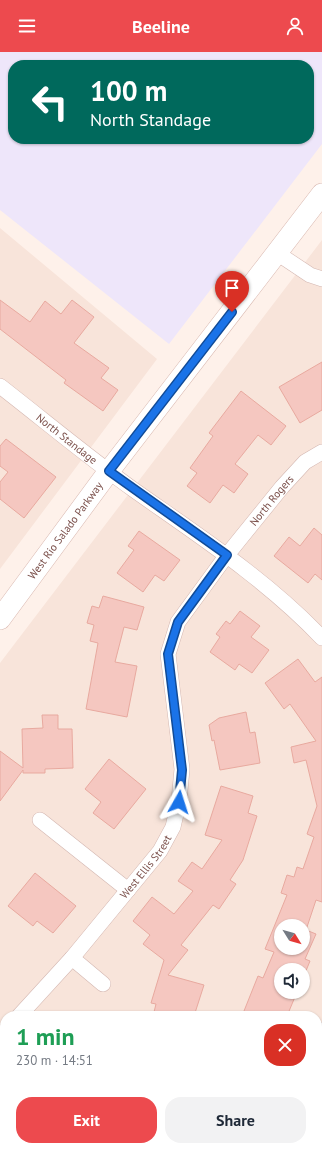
<!DOCTYPE html>
<meta charset="utf-8">
<style>
:root{--surface:#fff;--page:#f2f2f3;--text:#1f2937;--muted:#747a83;--accent:#ed4a4e}
body{margin:0;font-family:"PT Sans",sans-serif;background:var(--page);color:var(--text);height:100vh;display:flex;flex-direction:column;font-size:15px;white-space:nowrap}
*{box-sizing:border-box;margin:0}
p{font-size:13px;color:var(--muted)}
.icon{flex:none;width:22px;height:22px;fill:none;stroke:currentColor;stroke-width:2;stroke-linecap:round;stroke-linejoin:round}
.map{position:relative;flex:1;overflow:hidden}
.details{position:absolute;left:0px;top:959px;width:322px;height:140px;display:flex;flex-direction:column;background:var(--surface);border-radius:16px 16px 0 0;box-shadow:0 1px 3px #0004}
.details>*{flex:none}
.top-card{position:absolute;left:8px;top:8px;width:306px;height:84px;border-radius:16px;box-shadow:0 1px 3px #0004;background:#00695c;color:#fff;overflow:hidden}
.needle{width:26px;rotate:127deg}
.controls{position:absolute;left:274px;top:867px;display:grid;gap:8px}
.controls a{display:grid;place-items:center;width:36px;height:36px;border-radius:50%;background:var(--surface);box-shadow:0 1px 3px #0004;font-size:20px}
.pin{position:absolute;display:grid;place-items:center;width:34px;height:34px;color:#fff;margin:-41px -17px;border-radius:50% 50% 50% 0;rotate:-45deg;box-shadow:0 0 4px #0007}
.pin .icon{rotate:45deg}
.me{position:absolute;width:44px;margin:-22px;rotate:6deg;stroke-linejoin:round;filter:drop-shadow(0 0 3px #0008)}
.turn{display:flex;align-items:center;gap:14px;height:84px;padding:0 16px;font-size:18px}
.turn .icon{width:52px;height:52px;stroke-width:2.5}
.turn b{display:block;font-size:28px;line-height:34px}
.round{display:grid;place-items:center;flex:none;width:42px;height:42px;border-radius:16px;background:var(--page)}
.headline{display:flex;align-items:center;justify-content:space-between;height:68px;padding:0 16px}
h1{font-size:24px;font-weight:800;line-height:30px;color:#1e9e55}
.button{display:flex;gap:8px;margin-top:auto;padding:8px 16px}
.button a{flex:1;height:46px;border-radius:16px;background:var(--accent);color:#fff;font-size:16px;font-weight:800;line-height:46px;text-align:center}
.button a+a{background:var(--page);color:var(--text)}
header{display:flex;justify-content:space-between;align-items:center;height:52px;padding:0 16px;background:var(--accent);color:#fff;font-size:18px;font-weight:800}
.map>svg:first-child{display:block}
.residential{fill:#f8e4da;fill-rule:evenodd}
.education{fill:#eee6fa;fill-rule:evenodd}
.building{fill:#f5c7c0;stroke:#e8a99f;fill-rule:evenodd}
.lines{fill:none;stroke-linecap:round;stroke-linejoin:round}
.minor-casing{stroke:#d4b7b1;stroke-width:16}
.secondary-casing{stroke:#d9b8b0;stroke-width:22}
.minor{stroke:#fff;stroke-width:15}
.secondary{stroke:#fff;stroke-width:21}
.route-casing{stroke:#114b97;stroke-width:10}
.route{stroke:#1a73e8;stroke-width:7}
.labels{text-anchor:middle;stroke-width:4;stroke-linejoin:round;paint-order:stroke}
.street-label{font-size:11px;fill:#7b504b;stroke:#fff6f1}
</style>
<header><svg class="icon" aria-label="menu" viewBox="0 0 24 24"><path d="M4 6h16M4 12h16M4 18h16"/></svg>Beeline<svg class="icon" aria-label="person" viewBox="0 0 24 24"><circle cx="12" cy="8" r="4"/><path d="M4 21q1-7 8-7t8 7"/></svg></header>
<div class="map">
<svg width="322" height="1099" viewBox="0 0 322 1099">
<rect width="100%" height="100%" fill="#fef1ea"/>
<path class="residential" d="M 0,176 L 157,307 L 0,517 Z
M 322,188 L 322,1099 L 0,1099 L 0,611 ZM 281,874 L 303,874 L 303,896 L 281,896 ZM 281,918 L 303,918 L 303,940 L 281,940 ZM 5,964 L 317,964 L 317,1094 L 5,1094 Z"/>
<path class="education" d="M 0,0 L 322,0 L 322,92 L 169,292 L 0,158 ZM 13,13 L 309,13 L 309,87 L 13,87 Z"/>
<path class="building" d="M 0,248 L 30,270 L 45,249 L 61,262 L 72,248 L 94,265 L 74,291 L 109,316 L 101,326 L 118,338 L 103,359 L 64,331 L 66,328 L 0,277 Z
M 322,310 L 322,358 L 300,371 L 279,335 Z
M 241,339 L 286,374 L 271,393 L 258,383 L 235,412 L 248,422 L 234,441 L 223,433 L 210,451 L 187,434 L 197,421 L 190,416 L 213,384 L 209,381 Z
M 6,387 L 56,425 L 24,466 L 0,447 L 0,430 L 8,420 L 0,414 L 0,394 Z
M 314,476 L 322,483 L 322,528 L 315,522 L 308,531 L 274,504 L 289,485 L 300,494 Z
M 139,479 L 180,508 L 164,529 L 155,523 L 143,540 L 117,521 L 134,498 L 128,494 Z
M 103,544 L 144,555 L 137,578 L 124,575 L 115,610 L 137,614 L 127,665 L 86,657 L 98,591 L 90,589 L 94,573 L 87,571 L 92,554 L 99,556 Z
M 240,559 L 260,574 L 251,585 L 269,598 L 252,621 L 239,612 L 235,618 L 210,600 L 220,585 L 216,582 L 226,569 L 230,572 Z
M 298,607 L 315,630 L 322,625 L 322,850 L 316,848 L 306,878 L 316,882 L 305,907 L 310,909 L 303,926 L 303,918 L 281,918 L 281,940 L 297,940 L 287,964 L 242,964 L 258,924 L 263,926 L 274,900 L 265,897 L 287,843 L 281,841 L 287,823 L 294,825 L 297,815 L 303,817 L 314,785 L 307,782 L 317,754 L 306,708 L 294,711 L 291,695 L 316,689 L 290,652 L 284,657 L 265,631 ZM 281,874 L 303,874 L 303,896 L 281,896 Z
M 246,660 L 250,681 L 255,680 L 260,711 L 220,718 L 214,688 L 212,689 L 209,673 L 219,666 Z
M 42,663 L 58,663 L 58,677 L 72,677 L 73,716 L 45,717 L 45,721 L 23,721 L 23,718 L 0,749 L 0,699 L 23,716 L 22,677 L 43,676 Z
M 109,707 L 146,737 L 114,777 L 93,761 L 101,750 L 85,737 Z
M 221,734 L 253,744 L 248,761 L 257,764 L 243,808 L 230,828 L 236,832 L 219,857 L 213,853 L 181,893 L 188,898 L 168,923 L 204,933 L 194,964 L 153,964 L 156,952 L 151,951 L 164,908 L 143,892 L 150,883 L 133,869 L 152,845 L 174,862 L 193,839 L 178,829 L 192,810 L 202,817 L 222,788 L 205,783 Z
M 35,821 L 76,854 L 53,881 L 37,869 L 33,874 L 8,854 Z"/>
<g class="lines">
<g class="minor-casing">
<g id="minor">
<path d="M 277,201 L 310,223 L 322,227"/>
<path id="s1" d="M 0,334 C 45,369 88,405 134,438 C 199,484 267,528 322,586"/>
<path d="M 40,768 L 128,838"/>
<path d="M 72,906 L 103,932"/>
<path id="s2" d="M 19,964 L 72,906 L 160,799 L 173,775 L 179,749 L 182,717 L 168,602 L 178,570 L 227,503 L 282,435 L 305,410 L 322,400"/>
<path d="M 0,984 L 5,979"/>
<path d="M 317,992 L 322,978"/>
<path d="M 317,1073 L 322,1075"/>
<path d="M 284,1099 L 285,1094"/>
</g>
</g>
<g class="secondary-casing">
<g id="secondary">
<path id="s3" d="M 0,567 L 109,419 L 322,142"/>
</g>
</g>
<use href="#minor" class="minor"/>
<use href="#secondary" class="secondary"/>
</g>
<g class="lines">
<g class="route-casing">
<path id="route" d="M 179,750 L 182,718 L 168,602 L 178,570 L 227,503 L 109,419 L 232,260"/>
</g>
<use href="#route" class="route"/>
</g>
<g class="labels">
<g class="street-label">
<text dy="4" stroke="none"><textPath href="#s1" startOffset="85">North Standage</textPath></text>
<text dy="4" stroke="none"><textPath href="#s2" startOffset="606">North Rogers</textPath></text>
<text dy="4" stroke="none"><textPath href="#s3" startOffset="110">West Rio Salado Parkway</textPath></text>
<text dy="4" stroke="none"><textPath href="#s2" startOffset="196">West Ellis Street</textPath></text>
</g>
</g>
</svg>
<div class="controls">
<a><svg class="needle" viewBox="-14 -14 28 28"><path d="M0-13l5 13h-10z" fill="#e53935"/><path d="M0 13l5-13h-10z" fill="#747a83"/></svg></a>
<a><svg class="icon" aria-label="sound" viewBox="0 0 24 24"><path d="M4 9h4l5-4v14l-5-4H4zM17 9q2 3 0 6"/></svg></a>
</div>
<div class="pin" style="left:232px;top:260px;background:#d93025"><svg class="icon" aria-label="arrive" viewBox="0 0 24 24"><path d="M6 21V4h12l-3 4 3 4H6"/></svg></div>
<svg class="me" style="left:179px;top:750px" viewBox="-20 -20 40 40"><path d="M0-17L14 15 0 8-14 15z" fill="#1a73e8" stroke="#fff" stroke-width="4"/></svg>
<div class="top-card">
<div class="turn"><svg class="icon" aria-label="left" viewBox="0 0 24 24"><path d="M17 20v-9H6M10 6l-5 5 5 5"/></svg><div><b>100 m</b>North Standage</div></div>
</div>
<section class="details">
<div class="headline"><div><h1>1 min</h1><p>230 m · 14:51</p></div><a class="round" style="background:#d93025;color:#fff"><svg class="icon" aria-label="close" viewBox="0 0 24 24"><path d="M6 6l12 12M18 6L6 18"/></svg></a></div>
<div class="button"><a>Exit</a><a>Share</a></div>
</section>
</div>
